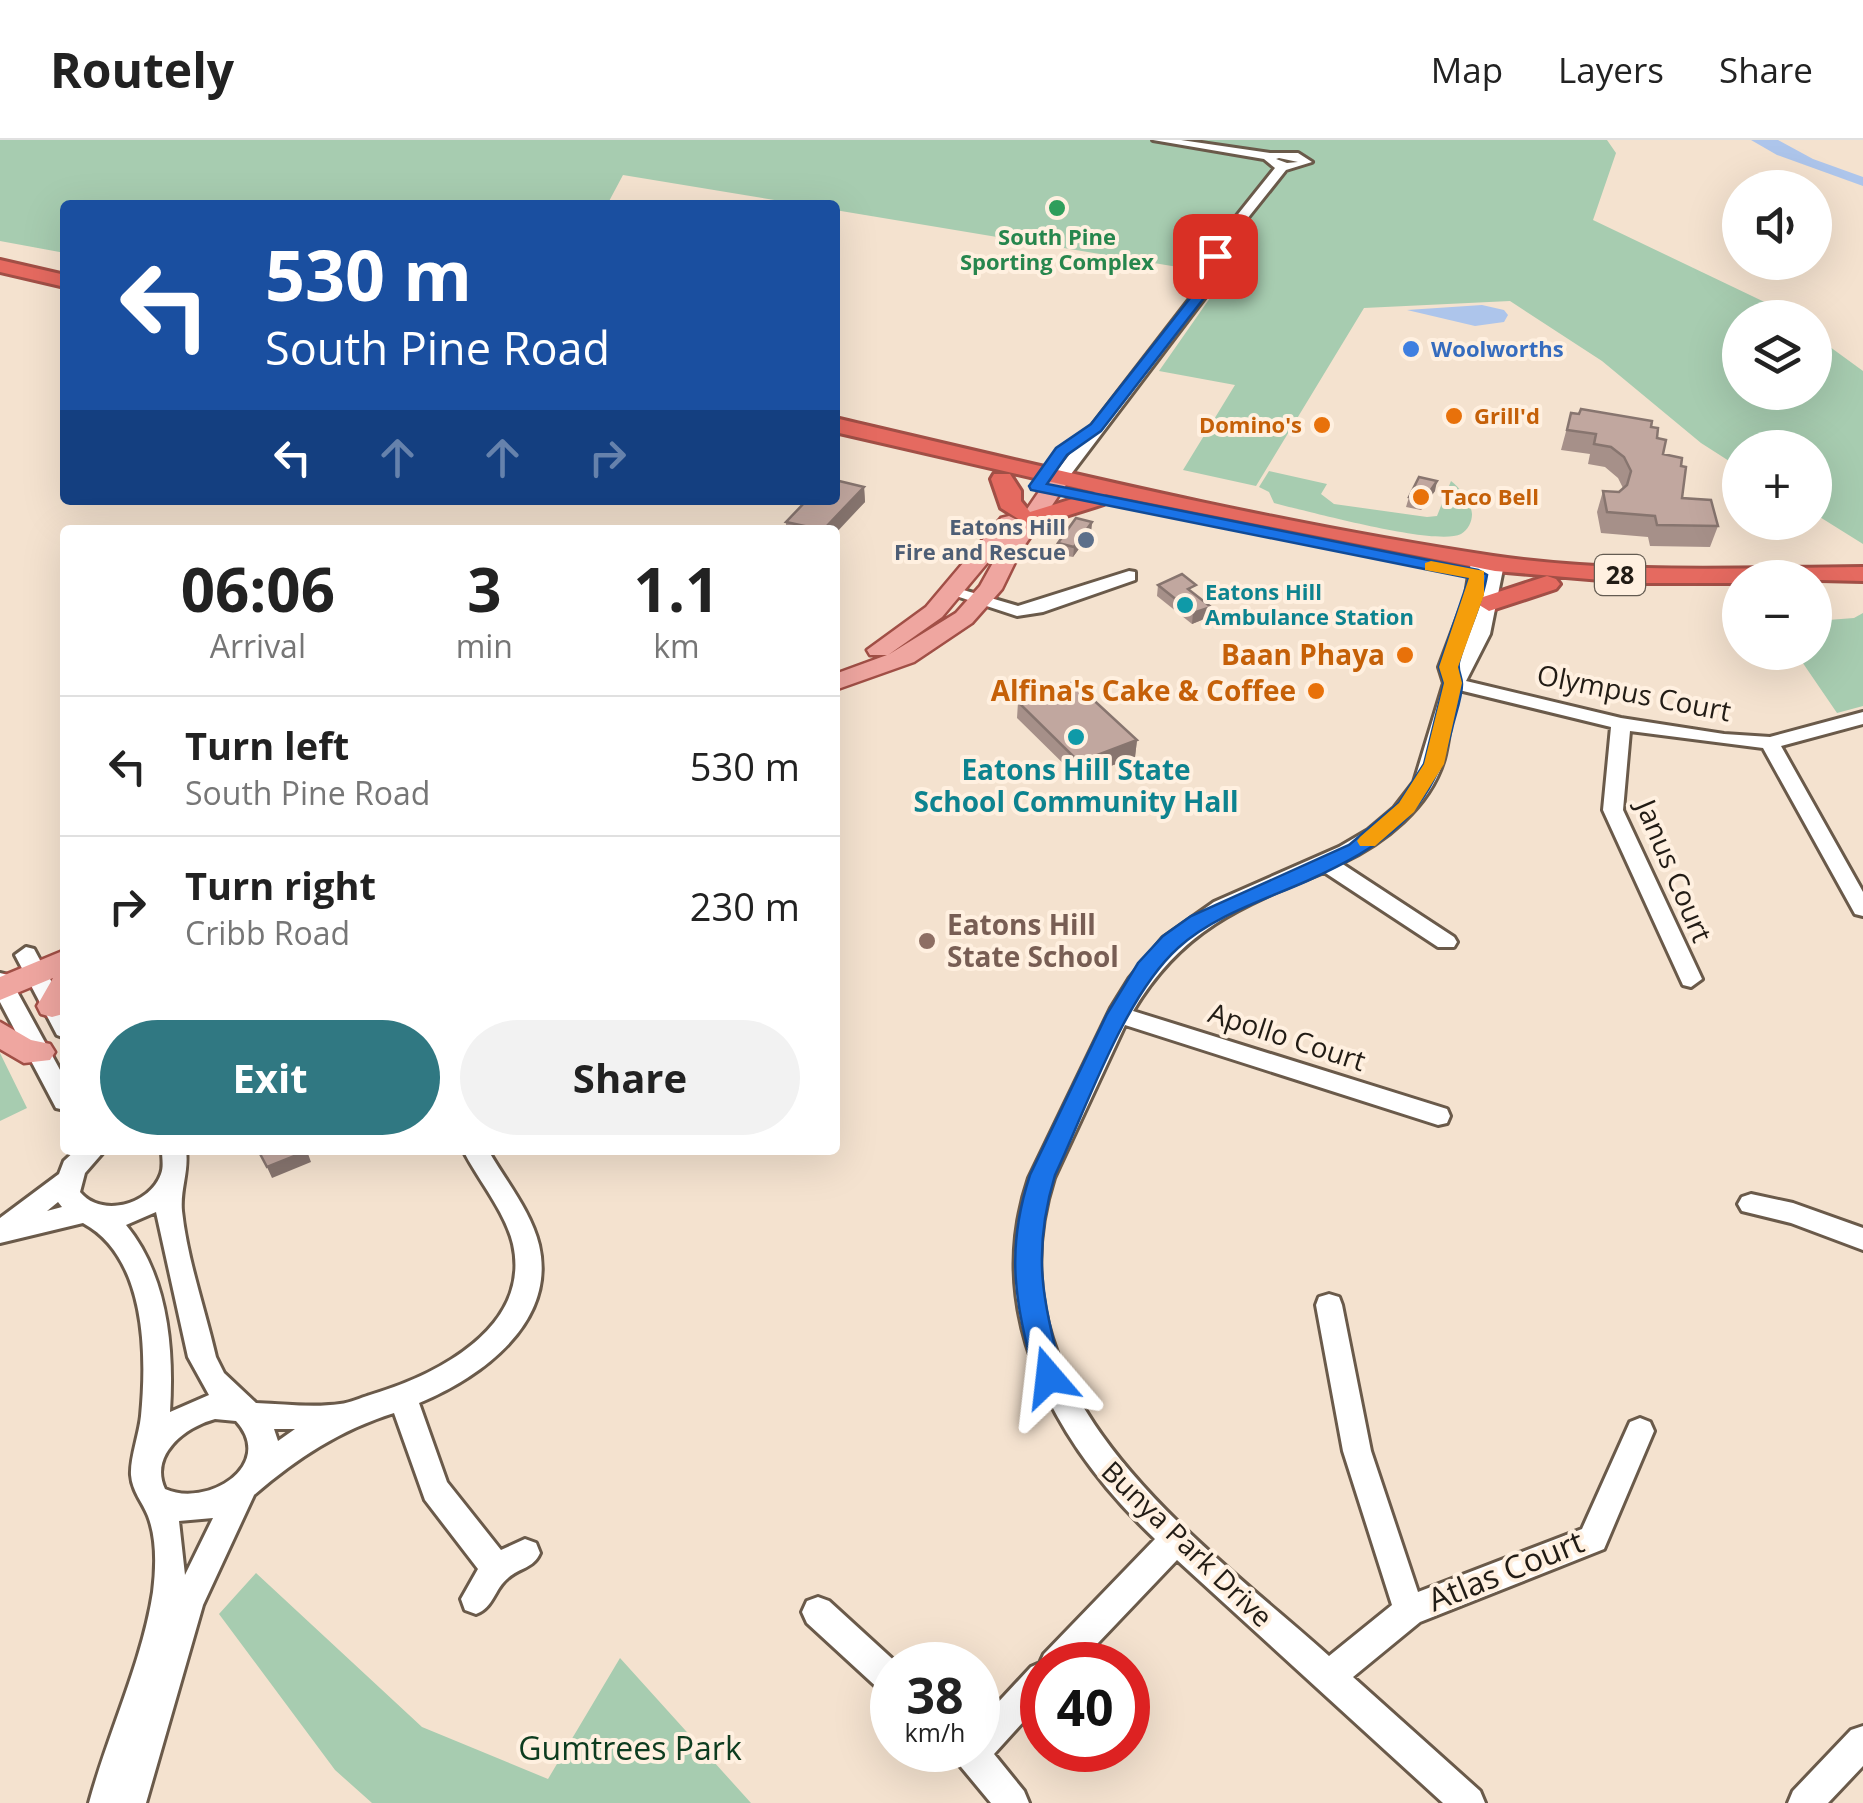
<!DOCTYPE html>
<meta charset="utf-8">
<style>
:root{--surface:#fff;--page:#f2f2f2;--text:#222;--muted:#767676;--line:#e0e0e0;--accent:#307882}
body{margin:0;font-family:"Open Sans",sans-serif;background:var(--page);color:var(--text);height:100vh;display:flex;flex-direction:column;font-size:38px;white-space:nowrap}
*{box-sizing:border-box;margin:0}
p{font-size:32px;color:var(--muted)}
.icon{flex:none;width:55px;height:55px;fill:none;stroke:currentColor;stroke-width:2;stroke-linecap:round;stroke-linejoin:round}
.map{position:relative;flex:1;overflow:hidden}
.panel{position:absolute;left:60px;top:385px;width:780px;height:630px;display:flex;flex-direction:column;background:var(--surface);border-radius:10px;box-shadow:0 10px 40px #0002}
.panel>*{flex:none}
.hud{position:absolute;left:60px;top:60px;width:780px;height:305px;border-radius:10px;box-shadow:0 10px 40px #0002;background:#1a4fa0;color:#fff;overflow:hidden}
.buttons{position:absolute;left:1722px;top:30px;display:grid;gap:20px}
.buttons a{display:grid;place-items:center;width:110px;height:110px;border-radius:50%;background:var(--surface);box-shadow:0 10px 40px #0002;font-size:50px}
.speed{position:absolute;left:870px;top:1502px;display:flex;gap:20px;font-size:50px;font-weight:700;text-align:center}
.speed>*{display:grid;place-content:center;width:130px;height:130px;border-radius:50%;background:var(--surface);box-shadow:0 10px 40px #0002;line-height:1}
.speed small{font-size:25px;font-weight:400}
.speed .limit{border:15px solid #d22;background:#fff;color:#111}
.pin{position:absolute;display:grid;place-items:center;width:85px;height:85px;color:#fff;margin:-42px;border-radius:20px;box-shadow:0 5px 15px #0006}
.me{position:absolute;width:110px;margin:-55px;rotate:343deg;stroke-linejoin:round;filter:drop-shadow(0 0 8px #0008)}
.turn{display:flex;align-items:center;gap:35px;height:210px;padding:0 40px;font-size:45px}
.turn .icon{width:130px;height:130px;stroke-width:2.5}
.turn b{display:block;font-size:70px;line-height:85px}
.lanes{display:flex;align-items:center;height:95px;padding:0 40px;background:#0003;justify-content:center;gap:50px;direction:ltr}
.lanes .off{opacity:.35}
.eta{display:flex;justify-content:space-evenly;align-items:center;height:170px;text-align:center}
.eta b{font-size:60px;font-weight:700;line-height:70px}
.button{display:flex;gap:20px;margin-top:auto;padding:20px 40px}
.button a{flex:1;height:115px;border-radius:60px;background:var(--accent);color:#fff;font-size:40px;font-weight:700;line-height:115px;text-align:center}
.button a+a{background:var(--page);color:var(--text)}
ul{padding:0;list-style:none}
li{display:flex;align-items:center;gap:30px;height:140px;padding:0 40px;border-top:2px solid var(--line)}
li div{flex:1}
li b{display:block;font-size:38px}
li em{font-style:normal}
header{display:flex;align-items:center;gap:60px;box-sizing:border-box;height:140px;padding:0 50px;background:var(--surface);border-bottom:2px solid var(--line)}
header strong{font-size:48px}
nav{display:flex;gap:55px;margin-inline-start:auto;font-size:35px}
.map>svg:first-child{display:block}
.green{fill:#a7ccb0}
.water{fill:#adc5eb}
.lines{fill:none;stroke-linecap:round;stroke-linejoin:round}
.minor-casing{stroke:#6a5a4a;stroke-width:6}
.major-casing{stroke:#a14f46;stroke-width:5}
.highway-casing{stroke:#a14f46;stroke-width:6}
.minor{fill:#fff;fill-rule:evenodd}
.major{fill:#efa6a0;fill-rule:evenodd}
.highway{fill:#e56a60;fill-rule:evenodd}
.wall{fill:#a69089}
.shaded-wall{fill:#87756f}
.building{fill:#c1a79f;stroke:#87756f;stroke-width:2.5}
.route{fill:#1a73e8;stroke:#114b97;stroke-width:2.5}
.slow{fill:#f59e0b}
.leisure-dot{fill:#2e9e5b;stroke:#fff0e0;stroke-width:4}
.shop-dot{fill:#3f7fe0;stroke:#fff0e0;stroke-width:4}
.food-dot{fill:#e8710a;stroke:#fff0e0;stroke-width:4}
.service-dot{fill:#5c6f8a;stroke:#fff0e0;stroke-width:4}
.culture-dot{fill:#0f9aa8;stroke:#fff0e0;stroke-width:4}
.education-dot{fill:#8d6e63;stroke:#fff0e0;stroke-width:4}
.labels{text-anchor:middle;stroke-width:8;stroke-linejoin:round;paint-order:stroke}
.far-leisure-label{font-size:22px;font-weight:bold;fill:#27864d;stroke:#fff0e0}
.far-shop-label{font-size:22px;font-weight:bold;fill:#366cbe;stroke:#fff0e0;text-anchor:start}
.far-food-label{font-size:22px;font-weight:bold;fill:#c56008;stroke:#fff0e0;text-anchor:start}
.far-service-label{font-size:22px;font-weight:bold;fill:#4e5e75;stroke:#fff0e0;text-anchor:end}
.far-culture-label{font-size:22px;font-weight:bold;fill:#0d838f;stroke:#fff0e0;text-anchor:start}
.shield{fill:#fff0e0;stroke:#645c52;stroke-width:2.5}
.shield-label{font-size:25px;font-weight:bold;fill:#221c15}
.food-label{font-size:28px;font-weight:bold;fill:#c56008;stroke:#fff0e0;text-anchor:end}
.street-label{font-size:28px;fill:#221c15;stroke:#fff0e0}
.culture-label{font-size:28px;font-weight:bold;fill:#0d838f;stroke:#fff0e0}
.education-label{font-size:28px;font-weight:bold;fill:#785e54;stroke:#fff0e0;text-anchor:start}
.near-street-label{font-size:32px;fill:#221c15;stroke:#fff0e0}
.near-park-label{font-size:32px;fill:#0d3c1f;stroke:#fff0e0}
</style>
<header>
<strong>Routely</strong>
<nav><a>Map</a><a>Layers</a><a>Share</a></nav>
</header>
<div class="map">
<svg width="1863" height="1663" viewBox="0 0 1863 1663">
<rect width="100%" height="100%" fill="#f4e2cf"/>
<path class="green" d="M 0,0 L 1607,0 L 1616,13 L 1593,80 L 1775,167 L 1789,177 L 1740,178 L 1740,252 L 1815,252 L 1815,196 L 1863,231 L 1863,404 L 1815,374 L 1815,308 L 1740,308 L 1740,328 L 1701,303 L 1602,221 L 1510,161 L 1364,168 L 1256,346 L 1183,330 L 1235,245 L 1159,231 L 1226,135 L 835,70 L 835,65 L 805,65 L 623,35 L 607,65 L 65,65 L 65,113 L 0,101 Z
M 1269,331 L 1327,344 L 1321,354 L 1334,364 L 1427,377 L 1437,376 L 1451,341 C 1460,348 1471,362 1472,374 C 1472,382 1468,390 1461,394 C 1437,406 1320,374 1289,367 L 1274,363 L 1269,352 L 1259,347 Z
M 1863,473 L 1863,566 L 1837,573 L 1796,513 L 1815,512 L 1815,481 L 1854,478 Z
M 0,913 L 27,968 L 0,981 Z
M 256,1433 L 422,1587 L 548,1639 L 620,1518 L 751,1663 L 372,1663 L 335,1630 L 219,1474 Z"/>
<path class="water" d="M 1751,0 L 1778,0 L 1813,19 L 1863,37 L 1863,46 L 1777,15 Z
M 1482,165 L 1504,170 L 1508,175 L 1504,182 L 1475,186 L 1407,170 Z"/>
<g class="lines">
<g class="minor-casing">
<path id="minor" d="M 1153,0 L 1181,0 L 1270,13 L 1298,13 L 1312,22 L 1286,30 L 1227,104 L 1212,148 L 1065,342 L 1053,342 L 1053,336 L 1199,147 L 1215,103 L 1275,28 L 1264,19 ZM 1279,18 L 1298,22 L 1287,23 L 1276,19 Z
M 1480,417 L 1504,424 L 1490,494 L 1466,541 L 1621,578 L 1724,594 L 1770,597 L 1863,572 L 1863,584 L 1781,606 L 1863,752 L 1863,776 L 1855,774 L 1763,608 L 1630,591 L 1623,670 L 1702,839 L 1691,847 L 1683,845 L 1603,670 L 1611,587 L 1459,550 C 1450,572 1450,596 1444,619 C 1430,667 1384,703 1341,723 L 1454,797 L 1457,802 L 1454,807 L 1438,807 L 1324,732 C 1240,766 1181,790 1133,871 L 1447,969 L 1450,976 L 1447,983 L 1438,985 L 1125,885 L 1054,1038 C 985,1252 1191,1393 1329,1516 L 1392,1465 L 1343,1311 L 1316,1165 L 1319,1157 L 1329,1154 L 1339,1157 L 1342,1165 L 1371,1311 L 1418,1452 L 1582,1389 L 1630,1282 L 1640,1278 L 1650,1282 L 1654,1291 L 1604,1409 L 1420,1482 L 1353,1537 L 1480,1651 L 1485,1663 L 1443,1663 L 1177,1420 L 1077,1525 L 1042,1525 L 1042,1561 L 994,1614 L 1024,1651 L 1029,1663 L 991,1663 L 957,1622 L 953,1610 L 978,1610 L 978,1584 L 1031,1527 L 1040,1523 L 1044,1514 L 1155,1399 C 1057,1306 982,1176 1029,1038 L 1111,868 L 1129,839 L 1163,798 L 1214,762 L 1339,707 L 1368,690 L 1394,668 L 1414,642 L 1444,543 L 1439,527 L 1466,455 L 1471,422 Z
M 1129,431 L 1135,432 L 1135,440 L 1043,472 L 1017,476 L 944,452 L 953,447 L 1018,466 Z
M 26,807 L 34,809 L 65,867 L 65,898 L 57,895 L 15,815 Z
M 0,833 L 8,835 L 65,939 L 65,970 L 56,968 L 0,862 Z
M 76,1010 L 105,1010 L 85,1033 L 80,1052 C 101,1078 150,1065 161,1034 C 164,1026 162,1019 162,1010 L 186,1010 C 189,1032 180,1049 182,1071 C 187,1119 205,1169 216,1217 L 224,1233 L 256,1263 C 283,1264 314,1268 340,1264 C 350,1263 360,1258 370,1255 C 435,1236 532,1188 513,1104 C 505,1071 478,1040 463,1010 L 488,1010 C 505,1040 531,1071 539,1105 C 557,1183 481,1237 419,1263 L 447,1342 L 501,1410 L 525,1399 L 536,1403 L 540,1413 C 533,1429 520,1427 508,1438 C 494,1449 494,1467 476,1474 L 465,1470 L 461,1459 L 478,1429 L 425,1360 L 394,1273 C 340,1290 297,1318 254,1355 L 203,1465 L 146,1663 L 89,1663 C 108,1593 142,1523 153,1452 C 156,1428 157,1399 148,1376 C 143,1363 132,1351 131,1335 C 130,1318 139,1295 141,1276 C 147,1213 146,1117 83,1083 L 0,1103 L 0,1078 L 59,1034 L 64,1021 ZM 58,1062 L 62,1067 L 47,1071 ZM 156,1072 L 188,1217 L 209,1255 L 170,1272 C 174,1208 168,1136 126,1085 ZM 215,1279 L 236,1281 C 277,1326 206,1368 165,1349 C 149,1315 185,1287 215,1279 ZM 274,1289 L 295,1289 L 278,1301 ZM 213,1378 L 185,1435 L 179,1381 Z
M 1751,1054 L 1793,1063 L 1863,1088 L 1863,1110 L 1791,1083 L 1742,1071 L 1738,1064 L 1742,1057 Z
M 818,1457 L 829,1461 L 899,1525 L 892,1525 L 892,1556 L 881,1551 L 807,1483 L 802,1472 L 807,1461 Z
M 1863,1586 L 1863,1626 L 1828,1663 L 1788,1663 L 1793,1651 L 1851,1590 Z"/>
</g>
<g class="major-casing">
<path id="major" d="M 1059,333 L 1070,339 L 1020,412 L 1002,449 L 972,483 L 914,522 L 835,550 L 835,534 L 887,515 L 870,515 L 867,510 L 926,467 L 1001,378 L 1009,376 L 1019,381 L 1051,334 ZM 1004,403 L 980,446 L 956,473 L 888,515 L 942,477 Z
M 65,810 L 63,874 L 52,877 L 41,874 L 37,866 L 53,838 L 0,860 L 0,837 Z
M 0,882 L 31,900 L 50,904 L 55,912 L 50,920 L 24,923 L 0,909 Z"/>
</g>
<g class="highway-casing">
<path id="highway" d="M 0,120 L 65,135 L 65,147 L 0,132 Z
M 835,278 C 1053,329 1272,383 1493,416 C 1615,434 1740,428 1863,427 L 1863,441 L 1740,438 L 1740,443 L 1637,443 L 1495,431 L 1105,354 L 1108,359 L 1104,364 L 1031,387 L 1001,368 L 991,339 L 994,334 L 1010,334 L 1021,351 L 1021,361 L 1030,372 L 1095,352 L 835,292 Z
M 1547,436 L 1556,439 L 1560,444 L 1556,449 L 1489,471 L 1476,463 L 1480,458 Z"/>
</g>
<use href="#minor" class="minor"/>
<use href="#major" class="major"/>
<use href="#highway" class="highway"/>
</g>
<path class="wall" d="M 1571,273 L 1651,287 L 1663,314 L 1681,326 L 1682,358 L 1718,386 L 1710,407 L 1650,406 L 1648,397 L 1601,393 L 1597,372 L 1603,351 L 1619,352 L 1623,348 L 1618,338 L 1605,327 L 1588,324 L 1590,314 L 1561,310 Z
M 864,347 L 865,362 L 835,390 L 786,390 L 786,382 Z
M 1435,351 L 1421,370 L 1406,367 L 1409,357 Z
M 1092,382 L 1091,392 L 1073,417 L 1057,414 L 1058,403 Z
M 1158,445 L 1195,454 L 1211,467 L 1209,477 L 1192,484 L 1157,456 Z
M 1018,562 L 1137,600 L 1135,617 L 1078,638 L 1017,578 Z"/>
<path class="shaded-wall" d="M 1437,341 L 1435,351 L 1421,370 L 1424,360 Z
M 864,347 L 865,362 L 835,394 L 835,390 L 823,390 Z
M 1092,382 L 1091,392 L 1073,417 L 1074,407 Z
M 1211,467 L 1209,477 L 1192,484 L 1193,473 Z
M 1137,600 L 1135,617 L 1078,638 L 1079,622 Z
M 307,1011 L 311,1022 L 272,1038 L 267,1027 Z"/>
<path class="building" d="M 1581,269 L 1652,281 L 1651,287 L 1658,288 L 1657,298 L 1666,300 L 1663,314 L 1682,318 L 1681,326 L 1686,327 L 1682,358 L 1711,360 L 1718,386 L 1657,385 L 1655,376 L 1607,372 L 1603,351 L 1619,352 L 1627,345 L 1631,331 L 1624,317 L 1611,307 L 1594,304 L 1596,294 L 1567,290 L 1571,273 L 1579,274 Z
M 1419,337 L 1437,341 L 1424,360 L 1409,357 Z
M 835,340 L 864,347 L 823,390 L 786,382 L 807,360 L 835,360 Z
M 1076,378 L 1092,382 L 1074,407 L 1058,403 Z
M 1182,434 L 1196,445 L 1188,449 L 1211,467 L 1193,473 L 1158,445 Z
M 1074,542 L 1137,600 L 1079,622 L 1018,562 Z
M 258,1010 L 306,1010 L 307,1011 L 267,1027 Z"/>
<path class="route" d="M 1215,112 L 1221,116 L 1218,137 L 1204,158 L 1101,291 L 1067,315 L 1047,344 L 1478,430 L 1487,435 C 1482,466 1467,492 1459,522 C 1457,530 1462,536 1462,544 C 1462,558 1455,575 1452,589 C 1432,675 1383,706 1307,741 C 1264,760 1213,776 1178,808 C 1124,857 1087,967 1055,1035 C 1032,1111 1042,1162 1063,1237 L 1059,1246 L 1049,1249 L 1039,1246 L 1035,1237 C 1015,1162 1005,1111 1030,1035 L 1107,874 L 1138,823 L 1163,796 L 1191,776 L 1349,705 L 1399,663 L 1424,624 L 1444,543 L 1439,527 L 1469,438 L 1031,350 L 1029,346 L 1056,308 L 1091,284 L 1194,153 L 1204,137 L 1208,116 Z"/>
<path class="slow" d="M 1431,421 L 1484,431 L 1484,455 L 1458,527 L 1462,543 L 1444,624 L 1414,672 L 1375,706 L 1360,706 L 1357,701 L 1360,697 L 1399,663 L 1424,624 L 1444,543 L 1439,527 L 1469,438 L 1425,430 L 1425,423 Z"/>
<circle class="leisure-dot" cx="1057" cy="68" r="10"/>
<circle class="shop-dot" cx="1411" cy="209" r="10"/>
<g class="food-dot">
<circle cx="1454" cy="276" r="10"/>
<circle cx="1322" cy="285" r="10"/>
<circle cx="1421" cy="357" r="10"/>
<circle cx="1405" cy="515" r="10"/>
<circle cx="1316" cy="551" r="10"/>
</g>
<circle class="service-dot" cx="1086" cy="400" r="10"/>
<g class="culture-dot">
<circle cx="1185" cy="465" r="10"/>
<circle cx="1076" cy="597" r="10"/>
</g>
<circle class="education-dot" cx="927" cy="801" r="10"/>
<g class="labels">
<g class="far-leisure-label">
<text x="1057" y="105">South Pine<tspan x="1057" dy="25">Sporting Complex</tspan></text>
</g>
<g class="far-shop-label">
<text x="1431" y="217">Woolworths</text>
</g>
<g class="far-food-label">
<text x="1474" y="284">Grill'd</text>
<text x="1302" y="293" text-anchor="end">Domino's</text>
<text x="1441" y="365">Taco Bell</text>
</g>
<g class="far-service-label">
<text x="1066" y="395">Eatons Hill<tspan x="1066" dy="25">Fire and Rescue</tspan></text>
</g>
<g class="far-culture-label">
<text x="1205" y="460">Eatons Hill<tspan x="1205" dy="25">Ambulance Station</tspan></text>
</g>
<rect class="shield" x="1595" y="415" width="50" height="40" rx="8"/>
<g class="shield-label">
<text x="1620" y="444">28</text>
</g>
<g class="food-label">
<text x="1385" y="525">Baan Phaya</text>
<text x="1296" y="561">Alfina's Cake &amp; Coffee</text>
</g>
<g class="street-label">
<text transform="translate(1634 553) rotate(11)" y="10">Olympus Court</text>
<text transform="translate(1674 731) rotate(67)" y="10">Janus Court</text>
<text transform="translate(1287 897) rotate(18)" y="10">Apollo Court</text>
<text transform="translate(1187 1404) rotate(44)" y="10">Bunya Park Drive</text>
</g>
<g class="culture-label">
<text x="1076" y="640">Eatons Hill State<tspan x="1076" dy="32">School Community Hall</tspan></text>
</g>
<g class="education-label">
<text x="947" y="795">Eatons Hill<tspan x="947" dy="32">State School</tspan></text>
</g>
<g class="near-street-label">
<text transform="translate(1506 1431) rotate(-22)" y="11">Atlas Court</text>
</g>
<g class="near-park-label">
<text x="630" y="1620">Gumtrees Park</text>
</g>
</g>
</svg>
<div class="buttons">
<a><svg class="icon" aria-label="sound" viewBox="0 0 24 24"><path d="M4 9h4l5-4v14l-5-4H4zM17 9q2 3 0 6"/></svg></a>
<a><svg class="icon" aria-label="layers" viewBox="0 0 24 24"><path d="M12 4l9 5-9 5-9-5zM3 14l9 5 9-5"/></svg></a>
<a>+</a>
<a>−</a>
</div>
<div class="speed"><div>38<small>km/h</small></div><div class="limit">40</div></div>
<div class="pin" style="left:1215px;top:116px;background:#d93025"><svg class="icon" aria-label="arrive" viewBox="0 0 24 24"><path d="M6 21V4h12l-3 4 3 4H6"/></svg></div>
<svg class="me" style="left:1049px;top:1237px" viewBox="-20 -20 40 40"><path d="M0-17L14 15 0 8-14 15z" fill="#1a73e8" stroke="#fff" stroke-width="4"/></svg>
<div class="hud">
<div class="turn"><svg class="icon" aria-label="left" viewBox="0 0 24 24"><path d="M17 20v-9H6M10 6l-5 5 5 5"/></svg><div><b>530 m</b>South Pine Road</div></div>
<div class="lanes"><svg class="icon" aria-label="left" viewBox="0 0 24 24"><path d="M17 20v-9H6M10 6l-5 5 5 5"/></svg><svg class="icon off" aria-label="ahead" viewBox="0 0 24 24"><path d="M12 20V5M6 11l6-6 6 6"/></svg><svg class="icon off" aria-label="ahead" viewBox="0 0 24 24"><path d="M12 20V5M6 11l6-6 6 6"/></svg><svg class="icon off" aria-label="right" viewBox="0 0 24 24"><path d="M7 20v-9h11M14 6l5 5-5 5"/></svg></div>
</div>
<section class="panel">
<div class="eta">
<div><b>06:06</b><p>Arrival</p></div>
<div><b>3</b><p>min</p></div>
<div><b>1.1</b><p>km</p></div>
</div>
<ul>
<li><svg class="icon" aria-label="left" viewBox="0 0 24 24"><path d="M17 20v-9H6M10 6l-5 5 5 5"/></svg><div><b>Turn left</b><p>South Pine Road</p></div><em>530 m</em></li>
<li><svg class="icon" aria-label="right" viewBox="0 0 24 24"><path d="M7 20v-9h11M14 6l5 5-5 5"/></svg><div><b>Turn right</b><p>Cribb Road</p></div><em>230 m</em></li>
</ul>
<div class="button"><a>Exit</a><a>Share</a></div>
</section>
</div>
